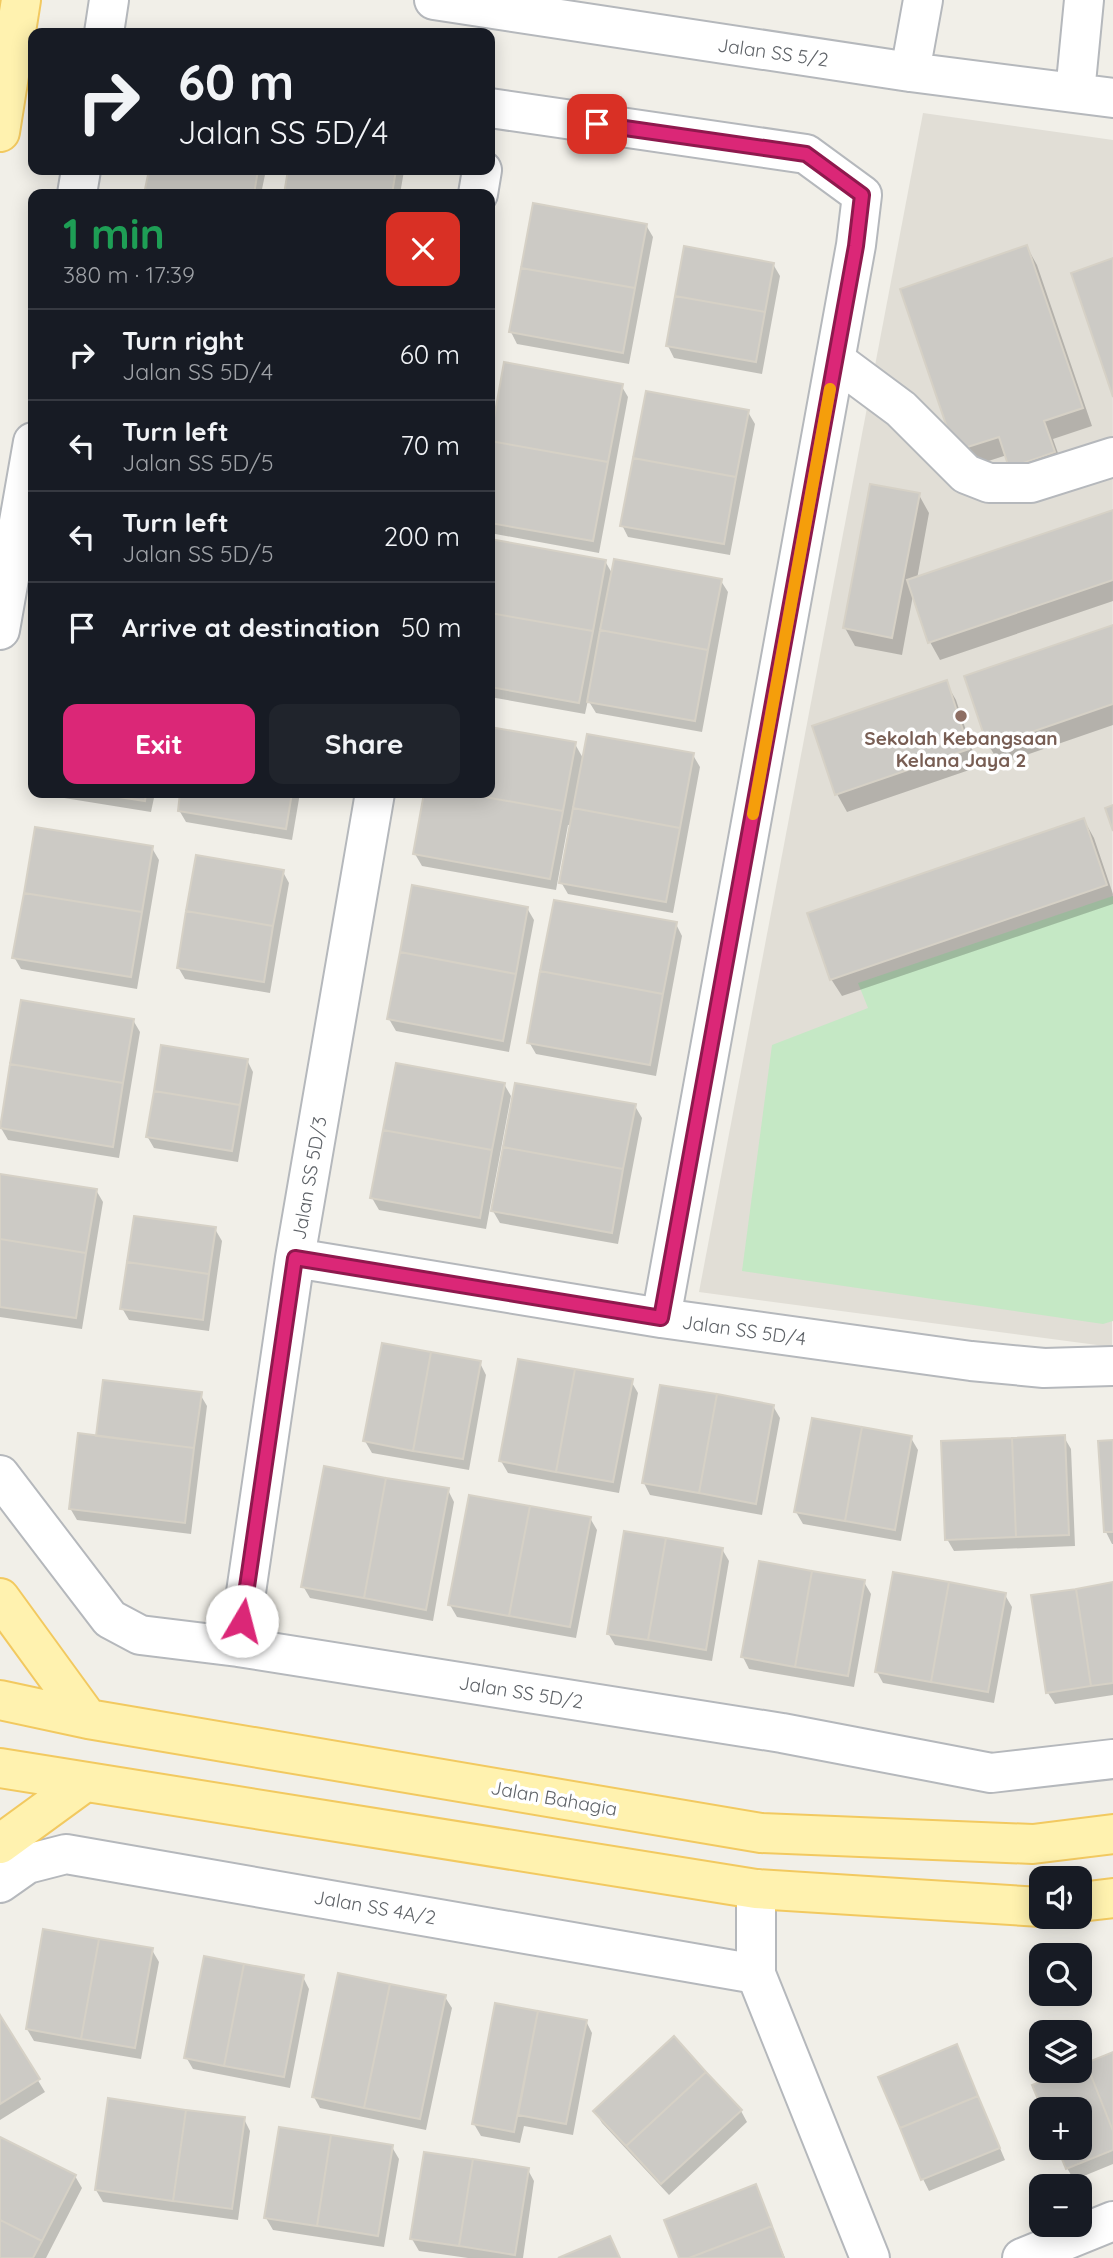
<!DOCTYPE html>
<meta charset="utf-8">
<style>
:root{--surface:#171b24;--page:#20242c;--text:#f1f3f6;--muted:#9ea1a6;--line:#363941;--accent:#db2777}
body{margin:0;font-family:Quicksand,sans-serif;background:var(--page);color:var(--text);height:100vh;display:flex;flex-direction:column;font-size:26px;white-space:nowrap}
*{box-sizing:border-box;margin:0}
p{font-size:23px;color:var(--muted)}
.icon{flex:none;width:38px;height:38px;fill:none;stroke:currentColor;stroke-width:2;stroke-linecap:round;stroke-linejoin:round}
.map{position:relative;flex:1;overflow:hidden}
.sheet{position:absolute;left:28px;top:189px;width:467px;height:609px;display:flex;flex-direction:column;background:var(--surface);border-radius:14px;box-shadow:0 4px 18px #0003}
.sheet>*{flex:none}
.top-card{position:absolute;left:28px;top:28px;width:467px;height:147px;border-radius:14px;box-shadow:0 4px 18px #0003;background:#171b24;color:var(--text);overflow:hidden}
.tools{position:absolute;left:1029px;top:1866px;display:grid;gap:14px}
.tools a{display:grid;place-items:center;width:63px;height:63px;border-radius:14px;background:var(--surface);box-shadow:0 4px 18px #0003;font-size:35px}
.pin{position:absolute;display:grid;place-items:center;width:60px;height:60px;color:#fff;margin:-30px;border-radius:14px;box-shadow:0 4px 10px #0006}
.me{position:absolute;width:77px;margin:-38px;rotate:8deg;stroke-linejoin:round;filter:drop-shadow(0 0 5px #0008)}
.turn{display:flex;align-items:center;gap:24px;height:147px;padding:0 35px;font-size:32px}
.turn .icon{width:91px;height:91px;stroke-width:2.5}
.turn b{display:block;font-size:49px;line-height:60px}
.round{display:grid;place-items:center;flex:none;width:74px;height:74px;border-radius:14px;background:var(--page)}
.head{display:flex;align-items:center;justify-content:space-between;height:119px;padding:0 35px}
h1{font-size:42px;font-weight:700;line-height:52px;color:#1e9e55}
.cta{display:flex;gap:14px;margin-top:auto;padding:14px 35px}
.cta a{flex:1;height:80px;border-radius:14px;background:var(--accent);color:#fff;font-size:28px;font-weight:700;line-height:80px;text-align:center}
.cta a+a{background:var(--page);color:var(--text)}
ul{padding:0;list-style:none}
li{display:flex;align-items:center;gap:21px;height:91px;padding:0 35px;border-top:2px solid var(--line)}
li div{flex:1}
li b{display:block;font-size:26px}
li em{font-style:normal}
.map>svg:first-child{display:block}
.education{fill:#e1ded6}
.green{fill:#c5e8c5}
.shadow{fill:#0003}
.building{fill:#cccac5;stroke:#d6d1c6;stroke-width:2}
.lines{fill:none;stroke-linecap:round;stroke-linejoin:round}
.minor-casing{stroke:#b5b8bc;stroke-width:42}
.major-casing{stroke:#f2c960;stroke-width:42}
.minor{stroke:#fff;stroke-width:38}
.major{stroke:#fff2af;stroke-width:38}
.route-casing{stroke:#8e194d;stroke-width:18}
.route{stroke:#db2777;stroke-width:12}
.slow{stroke:#f59e0b;stroke-width:12}
.education-dot{fill:#8d6e63;stroke:#fff;stroke-width:2.5}
.labels{text-anchor:middle;stroke-width:7;stroke-linejoin:round;paint-order:stroke}
.street-label{font-size:19px;fill:#5f6368;stroke:#fff}
.education-label{font-size:19px;font-weight:bold;fill:#785e54;stroke:#fff}
</style>
<div class="map">
<svg width="1113" height="2258" viewBox="0 0 1113 2258">
<rect width="100%" height="100%" fill="#f1efe8"/>
<path class="education" d="M 923,113 L 1113,140 L 1112,1347 L 699,1292 Z"/>
<path class="green" d="M 1113,896 L 1113,1321 L 1103,1324 L 742,1271 L 772,1045 L 868,1008 L 858,983 Z"/>
<path class="shadow" d="M 151,170 L 266,170 L 261,194 L 146,194 Z
M 289,170 L 403,170 L 404,171 L 400,194 L 285,194 Z
M 646,225 L 653,237 L 629,364 L 517,344 L 511,332 Z
M 1027,247 L 1037,265 L 1092,426 L 1053,439 L 1064,470 L 1021,485 L 1007,455 L 967,468 L 957,451 Z
M 773,264 L 780,276 L 762,374 L 674,358 L 668,346 Z
M 621,385 L 628,397 L 599,553 L 490,533 L 490,449 Z
M 748,412 L 755,424 L 730,555 L 628,537 L 622,525 Z
M 919,495 L 929,513 L 917,579 L 1113,512 L 1113,601 L 940,660 L 930,642 L 913,595 L 902,655 L 855,646 L 845,628 Z
M 490,540 L 605,561 L 613,575 L 721,581 L 728,592 L 702,732 L 596,713 L 588,700 L 585,714 L 490,697 Z
M 1113,627 L 1113,725 L 1000,764 L 989,746 Z
M 946,683 L 956,700 L 978,767 L 847,812 L 837,794 Z
M 490,729 L 575,744 L 584,760 L 693,755 L 700,767 L 673,913 L 568,894 L 561,882 L 572,825 L 568,825 L 556,890 L 422,866 L 415,854 L 426,793 L 490,793 Z
M 55,793 L 155,793 L 151,812 L 58,797 Z
M 182,793 L 300,793 L 292,840 L 186,822 L 179,810 Z
M 1084,820 L 1094,838 L 1113,894 L 1113,904 L 842,996 L 831,979 Z
M 152,848 L 159,860 L 137,989 L 21,969 L 14,957 Z
M 283,872 L 289,883 L 270,993 L 185,979 L 178,967 Z
M 527,908 L 534,920 L 509,1052 L 396,1031 L 389,1019 Z
M 676,924 L 682,936 L 656,1076 L 536,1054 L 529,1042 Z
M 133,1020 L 140,1032 L 119,1158 L 8,1140 L 1,1128 Z
M 247,1060 L 253,1072 L 238,1162 L 154,1148 L 147,1136 Z
M 504,1084 L 511,1096 L 486,1229 L 379,1210 L 372,1198 Z
M 635,1106 L 642,1118 L 618,1244 L 500,1223 L 493,1211 Z
M 0,1176 L 96,1190 L 103,1202 L 82,1329 L 0,1317 Z
M 215,1229 L 222,1241 L 209,1331 L 129,1320 L 122,1308 Z
M 480,1363 L 486,1375 L 469,1470 L 372,1453 L 365,1441 Z
M 631,1381 L 638,1393 L 619,1493 L 508,1473 L 501,1461 Z
M 200,1394 L 207,1406 L 191,1534 L 77,1520 L 70,1508 L 97,1438 Z
M 773,1406 L 780,1418 L 762,1515 L 650,1495 L 644,1483 Z
M 1064,1437 L 1071,1449 L 1075,1546 L 954,1551 L 947,1539 Z
M 911,1438 L 918,1450 L 901,1541 L 803,1524 L 796,1512 Z
M 1113,1441 L 1113,1544 L 1112,1544 L 1106,1532 Z
M 448,1490 L 454,1502 L 433,1621 L 310,1598 L 303,1586 Z
M 590,1518 L 597,1530 L 576,1638 L 457,1617 L 450,1605 Z
M 722,1549 L 729,1561 L 712,1661 L 615,1645 L 608,1633 Z
M 864,1582 L 871,1594 L 854,1687 L 749,1669 L 743,1657 Z
M 1113,1584 L 1113,1695 L 1055,1704 L 1048,1693 Z
M 1005,1595 L 1012,1607 L 994,1703 L 883,1683 L 877,1672 Z
M 152,1950 L 159,1962 L 141,2059 L 34,2041 L 27,2029 Z
M 303,1977 L 309,1989 L 290,2088 L 193,2069 L 186,2057 Z
M 445,1997 L 452,2008 L 426,2130 L 320,2108 L 314,2097 Z
M 496,2005 L 586,2021 L 592,2033 L 573,2135 L 524,2126 L 520,2143 L 481,2136 L 474,2124 Z
M 0,2018 L 45,2092 L 0,2120 Z
M 957,2047 L 1005,2160 L 929,2191 L 923,2179 Z
M 1113,2054 L 1113,2164 L 1074,2180 L 1067,2168 L 1080,2147 L 1080,2068 Z
M 595,2111 L 741,2111 L 747,2122 L 669,2195 L 602,2123 Z
M 244,2119 L 250,2131 L 238,2220 L 103,2202 L 96,2190 Z
M 0,2139 L 75,2176 L 82,2188 L 46,2258 L 0,2258 Z
M 392,2147 L 399,2159 L 384,2247 L 273,2230 L 266,2218 Z
M 528,2170 L 534,2181 L 523,2258 L 468,2258 L 419,2251 L 412,2239 Z
M 755,2186 L 785,2258 L 681,2258 Z"/>
<path class="building" d="M 149,170 L 258,170 L 254,194 L 144,194 Z
M 288,170 L 396,170 L 392,194 L 284,194 Z
M 533,203 L 647,224 L 635,288 L 521,268 Z
M 1027,245 L 1083,408 L 1044,421 L 1055,452 L 1009,468 L 999,437 L 955,451 L 900,289 Z
M 684,246 L 774,263 L 765,312 L 675,296 Z
M 1113,258 L 1113,397 L 1071,273 Z
M 521,268 L 635,288 L 623,353 L 509,332 Z
M 675,296 L 765,312 L 756,362 L 666,346 Z
M 504,362 L 623,384 L 608,462 L 490,441 Z
M 646,391 L 749,410 L 736,477 L 633,458 Z
M 490,441 L 608,462 L 593,541 L 490,523 Z
M 633,458 L 736,477 L 724,544 L 620,526 Z
M 870,484 L 920,493 L 892,638 L 843,628 Z
M 1113,510 L 1113,580 L 928,643 L 907,580 Z
M 490,539 L 606,560 L 593,631 L 490,613 Z
M 614,559 L 722,579 L 708,650 L 600,630 Z
M 490,613 L 593,631 L 579,703 L 490,687 Z
M 1113,625 L 1113,704 L 988,747 L 964,676 Z
M 600,630 L 708,650 L 695,721 L 587,702 Z
M 947,680 L 969,749 L 835,795 L 812,726 Z
M 490,727 L 576,742 L 563,811 L 463,793 L 490,793 Z
M 587,734 L 694,753 L 680,828 L 573,808 Z
M 93,793 L 146,793 L 145,801 Z
M 180,793 L 292,793 L 286,829 L 178,811 Z
M 424,793 L 463,793 L 563,811 L 550,879 L 413,854 Z
M 1113,805 L 1113,831 L 1105,808 Z
M 573,808 L 680,828 L 666,902 L 559,883 Z
M 1084,818 L 1107,885 L 830,980 L 807,913 Z
M 35,827 L 153,846 L 142,912 L 24,893 Z
M 196,855 L 284,870 L 273,926 L 186,911 Z
M 412,885 L 528,907 L 516,974 L 400,952 Z
M 24,893 L 142,912 L 131,977 L 12,958 Z
M 554,900 L 677,922 L 663,994 L 540,971 Z
M 186,911 L 273,926 L 264,982 L 177,968 Z
M 400,952 L 516,974 L 503,1041 L 387,1019 Z
M 540,971 L 663,994 L 650,1065 L 527,1043 Z
M 21,1000 L 134,1019 L 123,1083 L 10,1064 Z
M 161,1045 L 248,1059 L 240,1105 L 154,1091 Z
M 396,1063 L 505,1083 L 492,1150 L 383,1130 Z
M 10,1064 L 123,1083 L 113,1147 L 0,1128 Z
M 515,1083 L 636,1104 L 623,1169 L 503,1147 Z
M 154,1091 L 240,1105 L 232,1151 L 146,1137 Z
M 383,1130 L 492,1150 L 480,1218 L 370,1198 Z
M 503,1147 L 623,1169 L 612,1233 L 491,1211 Z
M 0,1174 L 97,1189 L 86,1253 L 0,1239 Z
M 134,1216 L 216,1227 L 209,1274 L 127,1262 Z
M 0,1239 L 86,1253 L 76,1318 L 0,1307 Z
M 127,1262 L 209,1274 L 203,1320 L 120,1309 Z
M 382,1343 L 431,1352 L 413,1451 L 363,1441 Z
M 431,1352 L 481,1361 L 463,1459 L 413,1451 Z
M 518,1359 L 575,1369 L 556,1472 L 499,1461 Z
M 575,1369 L 633,1379 L 613,1482 L 556,1472 Z
M 103,1380 L 202,1392 L 194,1448 L 96,1436 Z
M 660,1385 L 717,1394 L 699,1493 L 642,1483 Z
M 717,1394 L 774,1405 L 756,1504 L 699,1493 Z
M 812,1418 L 862,1427 L 845,1521 L 794,1512 Z
M 862,1427 L 912,1436 L 895,1530 L 845,1521 Z
M 78,1433 L 194,1448 L 185,1523 L 69,1509 Z
M 1065,1435 L 1069,1535 L 1016,1537 L 1012,1438 Z
M 1012,1438 L 1016,1537 L 945,1540 L 941,1441 Z
M 1113,1440 L 1113,1532 L 1104,1532 L 1098,1441 Z
M 324,1466 L 386,1478 L 364,1598 L 301,1587 Z
M 386,1478 L 449,1488 L 426,1610 L 364,1598 Z
M 469,1495 L 530,1506 L 509,1616 L 448,1605 Z
M 530,1506 L 591,1517 L 570,1627 L 509,1616 Z
M 624,1531 L 666,1538 L 648,1640 L 607,1634 Z
M 666,1538 L 723,1548 L 706,1650 L 648,1640 Z
M 759,1561 L 812,1571 L 795,1667 L 741,1657 Z
M 812,1571 L 865,1580 L 848,1676 L 795,1667 Z
M 893,1572 L 949,1582 L 931,1682 L 875,1672 Z
M 949,1582 L 1006,1593 L 988,1692 L 931,1682 Z
M 1113,1582 L 1113,1683 L 1091,1686 L 1076,1589 Z
M 1076,1589 L 1091,1686 L 1046,1693 L 1031,1595 Z
M 43,1929 L 99,1939 L 81,2039 L 26,2029 Z
M 99,1939 L 153,1948 L 135,2048 L 81,2039 Z
M 204,1956 L 244,1964 L 224,2066 L 184,2058 Z
M 244,1964 L 304,1975 L 284,2077 L 224,2066 Z
M 338,1973 L 390,1984 L 364,2108 L 312,2097 Z
M 390,1984 L 446,1995 L 420,2119 L 364,2108 Z
M 495,2003 L 538,2011 L 514,2132 L 472,2124 Z
M 538,2011 L 587,2020 L 566,2124 L 518,2115 Z
M 0,2015 L 40,2079 L 0,2104 Z
M 674,2036 L 706,2072 L 626,2146 L 593,2111 Z
M 957,2044 L 978,2096 L 900,2128 L 878,2077 Z
M 1113,2052 L 1113,2131 L 1086,2063 Z
M 1086,2063 L 1113,2131 L 1113,2150 L 1066,2169 L 1057,2147 L 1080,2147 L 1080,2109 L 1042,2109 L 1032,2085 L 1069,2070 L 1080,2070 L 1080,2066 Z
M 706,2072 L 742,2110 L 661,2184 L 626,2146 Z
M 978,2096 L 1000,2148 L 921,2180 L 900,2128 Z
M 108,2098 L 186,2110 L 173,2201 L 95,2190 Z
M 186,2110 L 245,2117 L 232,2209 L 173,2201 Z
M 279,2127 L 331,2135 L 317,2226 L 264,2218 Z
M 331,2135 L 393,2145 L 378,2236 L 317,2226 Z
M 0,2137 L 76,2175 L 42,2241 L 0,2220 Z
M 424,2152 L 473,2159 L 459,2246 L 410,2239 Z
M 473,2159 L 529,2168 L 515,2255 L 459,2246 Z
M 756,2184 L 772,2226 L 689,2258 L 679,2258 L 664,2220 Z
M 0,2220 L 42,2241 L 33,2258 L 0,2258 Z
M 772,2226 L 784,2258 L 689,2258 Z
M 610,2236 L 620,2258 L 558,2258 Z"/>
<g class="lines">
<g class="minor-casing">
<path id="minor" d="M 434,0 L 910,72 L 1113,98
M 104,33 L 109,0
M 910,72 L 923,0
M 1075,93 L 1084,0
M 490,108 L 806,154 L 862,195 L 856,245 L 661,1318
M 77,194 L 81,170
M 478,194 L 482,170
M 835,360 L 901,409 L 966,474 L 989,483 L 1031,483 L 1113,457
M 0,630 L 33,442
M 295,1258 L 661,1318 L 971,1361 L 1044,1368 L 1113,1366
M 0,1475 L 110,1619 L 140,1635 L 238,1647 L 782,1733 L 991,1773 L 1113,1759
M 238,1647 L 295,1258 L 375,793
M 0,1883 L 27,1864 L 66,1854 L 756,1974
M 756,1889 L 756,1974 L 870,2258
M 1022,2258 L 1113,2221"/>
</g>
<g class="major-casing">
<path id="major" d="M 0,132 L 21,0
M 0,1598 L 88,1719
M 0,1700 L 88,1719 L 761,1833 L 1033,1844 L 1113,1834
M 0,1768 L 756,1889 L 1041,1907
M 0,1844 L 85,1782
M 1080,1902 L 1113,1898"/>
</g>
<use href="#minor" class="minor"/>
<use href="#major" class="major"/>
</g>
<g class="lines">
<g class="route-casing">
<path id="route" d="M 242,1621 L 295,1258 L 661,1318 L 856,246 L 862,195 L 806,154 L 597,124"/>
</g>
<use href="#route" class="route"/>
<path class="slow" d="M 753,814 L 830,389"/>
</g>
<circle class="education-dot" cx="961" cy="716" r="7"/>
<g class="labels">
<g class="street-label">
<text transform="translate(773 52) rotate(8)" y="7">Jalan SS 5/2</text>
<text transform="translate(309 1178) rotate(-80)" y="7">Jalan SS 5D/3</text>
<text transform="translate(744 1330) rotate(8)" y="7">Jalan SS 5D/4</text>
<text transform="translate(521 1692) rotate(9)" y="7">Jalan SS 5D/2</text>
<text transform="translate(554 1798) rotate(10)" y="7">Jalan Bahagia</text>
<text transform="translate(375 1907) rotate(10)" y="7">Jalan SS 4A/2</text>
</g>
<g class="education-label">
<text x="961" y="745">Sekolah Kebangsaan<tspan x="961" dy="22">Kelana Jaya 2</tspan></text>
</g>
</g>
</svg>
<div class="tools">
<a><svg class="icon" aria-label="sound" viewBox="0 0 24 24"><path d="M4 9h4l5-4v14l-5-4H4zM17 9q2 3 0 6"/></svg></a>
<a><svg class="icon" aria-label="search" viewBox="0 0 24 24"><circle cx="10" cy="10" r="6"/><path d="M15 15l6 6"/></svg></a>
<a><svg class="icon" aria-label="layers" viewBox="0 0 24 24"><path d="M12 4l9 5-9 5-9-5zM3 14l9 5 9-5"/></svg></a>
<a>+</a>
<a>−</a>
</div>
<div class="pin" style="left:597px;top:124px;background:#d93025"><svg class="icon" aria-label="arrive" viewBox="0 0 24 24"><path d="M6 21V4h12l-3 4 3 4H6"/></svg></div>
<svg class="me" style="left:242px;top:1621px" viewBox="-20 -20 40 40"><circle r="19" fill="#fff"/><path d="M0-13L10 11 0 6-10 11z" fill="#db2777"/></svg>
<div class="top-card">
<div class="turn"><svg class="icon" aria-label="right" viewBox="0 0 24 24"><path d="M7 20v-9h11M14 6l5 5-5 5"/></svg><div><b>60 m</b>Jalan SS 5D/4</div></div>
</div>
<section class="sheet">
<div class="head"><div><h1>1 min</h1><p>380 m · 17:39</p></div><a class="round" style="background:#d93025;color:#fff"><svg class="icon" aria-label="close" viewBox="0 0 24 24"><path d="M6 6l12 12M18 6L6 18"/></svg></a></div>
<ul>
<li><svg class="icon" aria-label="right" viewBox="0 0 24 24"><path d="M7 20v-9h11M14 6l5 5-5 5"/></svg><div><b>Turn right</b><p>Jalan SS 5D/4</p></div><em>60 m</em></li>
<li><svg class="icon" aria-label="left" viewBox="0 0 24 24"><path d="M17 20v-9H6M10 6l-5 5 5 5"/></svg><div><b>Turn left</b><p>Jalan SS 5D/5</p></div><em>70 m</em></li>
<li><svg class="icon" aria-label="left" viewBox="0 0 24 24"><path d="M17 20v-9H6M10 6l-5 5 5 5"/></svg><div><b>Turn left</b><p>Jalan SS 5D/5</p></div><em>200 m</em></li>
<li><svg class="icon" aria-label="arrive" viewBox="0 0 24 24"><path d="M6 21V4h12l-3 4 3 4H6"/></svg><div><b>Arrive at destination</b></div><em>50 m</em></li>
</ul>
<div class="cta"><a>Exit</a><a>Share</a></div>
</section>
</div>
